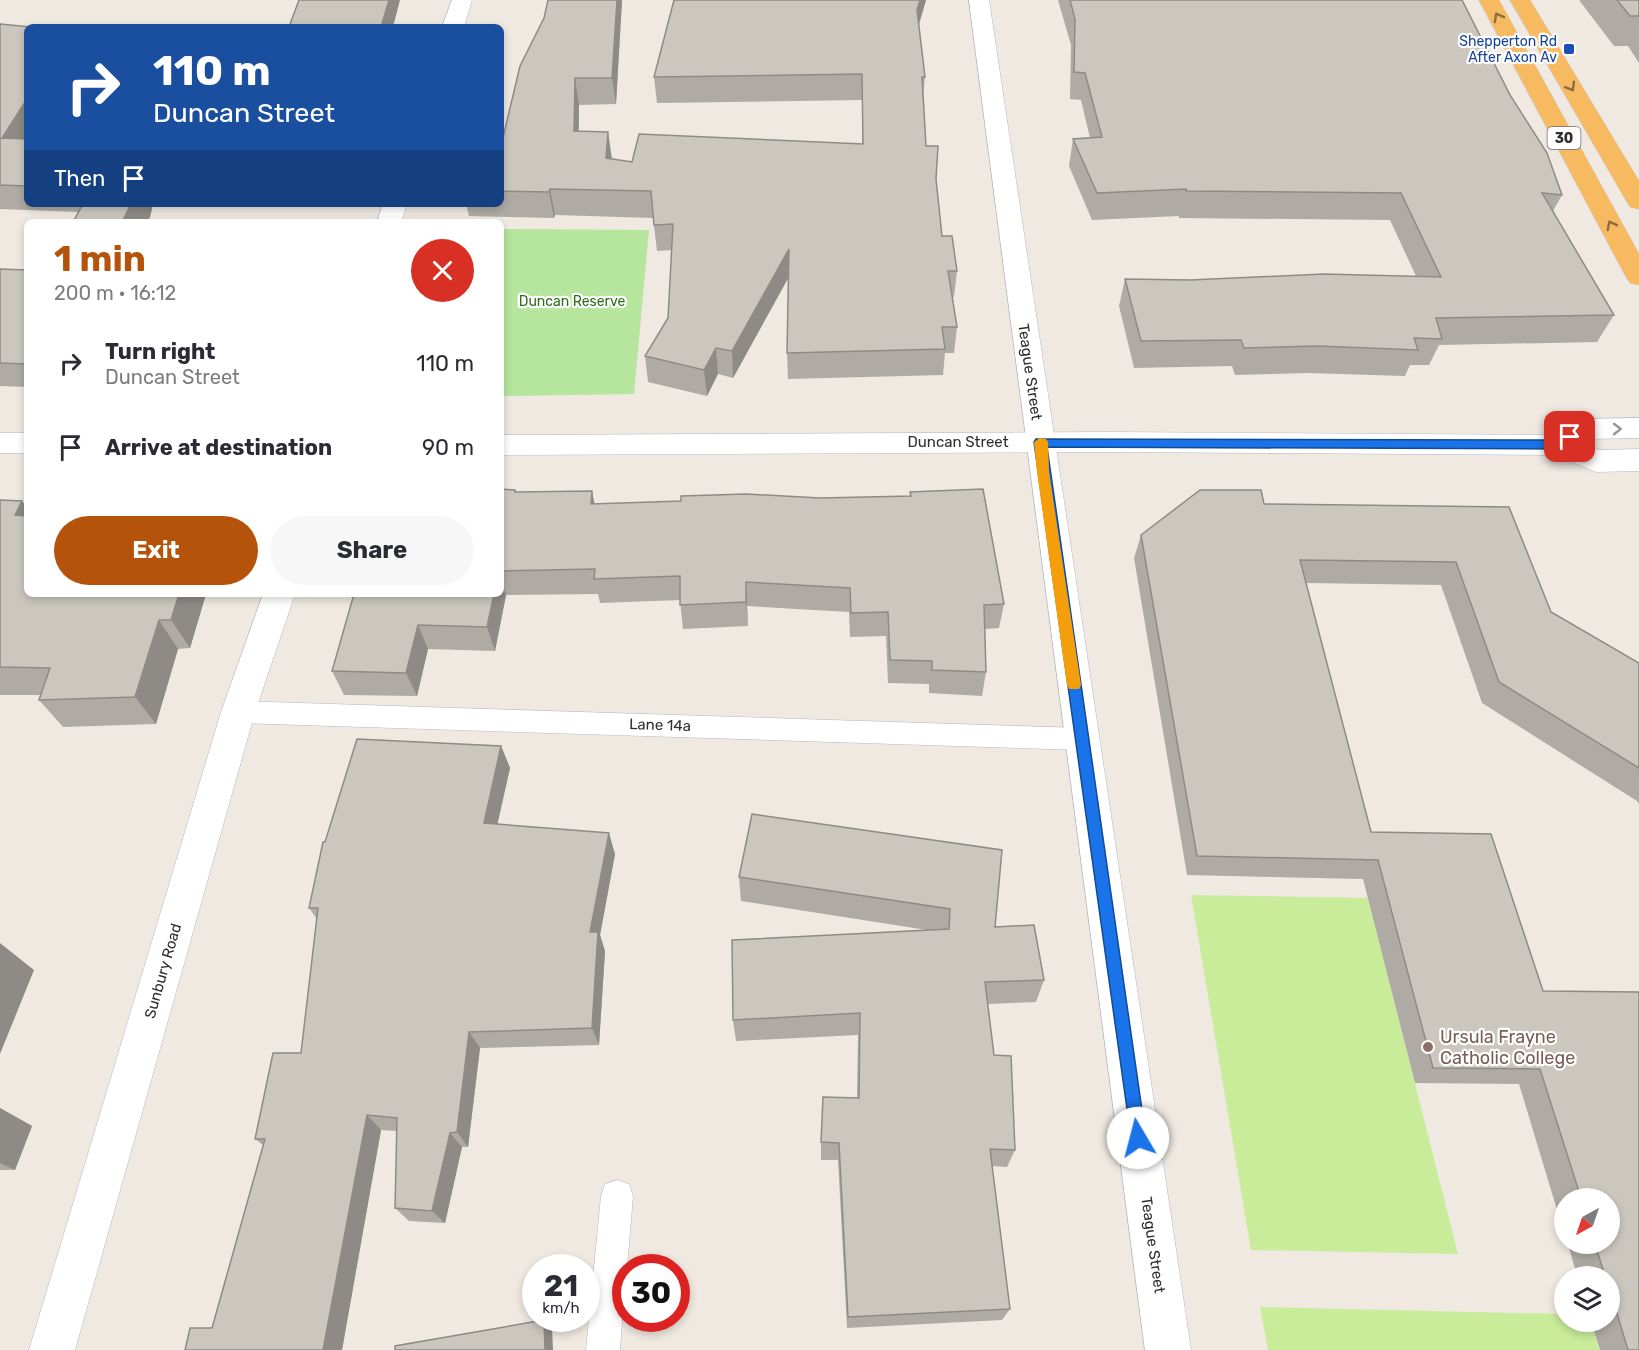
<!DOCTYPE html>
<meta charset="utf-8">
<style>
:root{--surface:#fff;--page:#f7f7f7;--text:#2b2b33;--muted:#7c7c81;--accent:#b45309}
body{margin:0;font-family:Rubik,sans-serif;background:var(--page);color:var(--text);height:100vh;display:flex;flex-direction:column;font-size:22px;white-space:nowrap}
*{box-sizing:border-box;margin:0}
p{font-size:20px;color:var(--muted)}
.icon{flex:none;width:33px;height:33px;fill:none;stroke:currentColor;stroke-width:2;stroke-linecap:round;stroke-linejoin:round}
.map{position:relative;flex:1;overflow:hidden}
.panel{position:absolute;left:24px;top:219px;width:480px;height:378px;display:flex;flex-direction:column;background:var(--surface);border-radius:9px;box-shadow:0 3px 9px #0003}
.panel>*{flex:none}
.hud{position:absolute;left:24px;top:24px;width:480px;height:183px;border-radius:9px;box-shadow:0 3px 9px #0003;background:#1a4fa0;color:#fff;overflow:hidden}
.needle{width:39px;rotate:220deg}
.fabs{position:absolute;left:1554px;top:1188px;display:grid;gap:12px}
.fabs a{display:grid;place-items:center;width:66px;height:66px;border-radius:50%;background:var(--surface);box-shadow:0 3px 9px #0003;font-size:30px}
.speed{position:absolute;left:522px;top:1254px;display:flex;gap:12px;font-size:30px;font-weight:700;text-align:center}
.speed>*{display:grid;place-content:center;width:78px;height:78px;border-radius:50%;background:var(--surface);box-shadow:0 3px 9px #0003;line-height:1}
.speed small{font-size:15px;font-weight:400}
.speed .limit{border:9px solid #d22;background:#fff;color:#111}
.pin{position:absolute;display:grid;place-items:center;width:51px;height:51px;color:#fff;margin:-26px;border-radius:12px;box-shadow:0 3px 9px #0006}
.me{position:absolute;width:66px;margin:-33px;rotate:352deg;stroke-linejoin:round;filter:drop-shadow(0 0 4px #0008)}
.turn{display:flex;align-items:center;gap:21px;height:126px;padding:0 30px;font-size:27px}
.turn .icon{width:78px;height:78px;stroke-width:2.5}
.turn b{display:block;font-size:42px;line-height:51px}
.then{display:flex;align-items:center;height:57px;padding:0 30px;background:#0003;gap:12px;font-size:22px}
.round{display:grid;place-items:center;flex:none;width:63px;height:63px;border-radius:32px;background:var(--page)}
.summary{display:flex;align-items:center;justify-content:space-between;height:102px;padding:0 30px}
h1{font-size:36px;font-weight:700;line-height:45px;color:var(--accent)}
.primary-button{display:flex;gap:12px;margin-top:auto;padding:12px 30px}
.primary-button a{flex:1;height:69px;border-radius:36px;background:var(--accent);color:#fff;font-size:24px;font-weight:700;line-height:69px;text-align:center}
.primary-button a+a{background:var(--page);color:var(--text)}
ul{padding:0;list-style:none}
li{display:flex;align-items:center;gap:18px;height:84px;padding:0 30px}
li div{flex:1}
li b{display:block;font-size:22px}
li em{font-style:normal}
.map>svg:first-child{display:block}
.green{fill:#b6e59e}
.pitch{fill:#c9ec9a}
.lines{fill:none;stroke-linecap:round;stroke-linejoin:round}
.service-casing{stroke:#b4b7c1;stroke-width:1}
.minor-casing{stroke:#b4b7c1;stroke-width:1}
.tertiary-casing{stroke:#b4b7c1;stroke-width:1}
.trunk-casing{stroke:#c9c9c9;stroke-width:1}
.service{fill:#fff;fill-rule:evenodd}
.minor{fill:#fff;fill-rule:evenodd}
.tertiary{fill:#fff;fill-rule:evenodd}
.trunk{fill:#f8ba60;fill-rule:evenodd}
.wall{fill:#afaba4}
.shaded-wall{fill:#8e8b86}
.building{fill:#cbc7bf;stroke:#8e8b86;stroke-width:1.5}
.oneway{stroke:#896d44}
.oneway2{stroke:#969696}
.route{fill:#1a73e8;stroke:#114b97;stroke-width:1.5}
.slow{fill:#f59e0b}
.transit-dot{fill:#1a4fb4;stroke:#fff;stroke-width:2}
.education-dot{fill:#8d6e63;stroke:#fff;stroke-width:2}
.labels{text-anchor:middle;stroke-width:4.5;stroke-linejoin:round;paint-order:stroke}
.far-transit-label{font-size:14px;fill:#164399;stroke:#fff;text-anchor:end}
.shield{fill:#fff;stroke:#6d6d6d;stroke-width:1.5}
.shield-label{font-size:14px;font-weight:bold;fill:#2e2e2e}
.far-park-label{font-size:14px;fill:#2c6e1b;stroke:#fff}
.street-label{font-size:15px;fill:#2e2e2e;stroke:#fff}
.near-education-label{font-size:18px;fill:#785e54;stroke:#fff;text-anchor:start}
</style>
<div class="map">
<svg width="1639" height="1350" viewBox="0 0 1639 1350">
<rect width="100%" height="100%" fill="#efe9e1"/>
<path class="green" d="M 501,229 L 649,230 L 634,394 L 501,396 Z"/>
<path class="pitch" d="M 1191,895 L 1368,898 L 1458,1254 L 1251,1250 Z
M 1260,1307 L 1564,1314 L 1564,1322 L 1591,1322 L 1599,1350 L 1268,1350 Z"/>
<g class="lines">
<g class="service-casing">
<path id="service" d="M 238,701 L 1082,728 L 1091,731 L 1095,739 L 1091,747 L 1082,750 L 238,723 L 229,720 L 225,712 L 229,704 Z
M 617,1180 L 629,1184 L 633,1196 L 627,1268 L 626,1268 L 620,1350 L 586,1350 L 601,1196 L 605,1184 Z"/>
</g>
<g class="minor-casing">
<path id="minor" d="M 452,0 L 472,0 L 464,27 L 442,27 Z
M 969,0 L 989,0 L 1191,1350 L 1145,1350 Z
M 383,204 L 407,204 L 401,222 L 377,222 Z
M 263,594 L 295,594 L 255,712 L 75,1350 L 29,1350 L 221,712 Z"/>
</g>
<g class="tertiary-casing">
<path id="tertiary" d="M 1639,418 L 1639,438 L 1586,439 L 1581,443 L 1599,450 L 1639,449 L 1639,471 L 1596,472 L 1556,455 L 1107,452 L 501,455 L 501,435 L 1107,432 L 1553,435 L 1570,422 L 1580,419 Z
M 0,433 L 27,433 L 27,453 L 0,453 Z"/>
</g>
<g class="trunk-casing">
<path id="trunk" d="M 1479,0 L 1499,0 L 1639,254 L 1639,285 L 1630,283 L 1626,277 Z
M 1510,0 L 1530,0 L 1639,181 L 1639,209 L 1630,207 L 1627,202 Z"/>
</g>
<use href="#service" class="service"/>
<use href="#minor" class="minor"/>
<use href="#tertiary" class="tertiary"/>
<use href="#trunk" class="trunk"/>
</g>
<path class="wall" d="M 622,0 L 616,104 L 579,105 L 579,131 L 612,159 L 632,162 L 862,144 L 862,100 L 657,103 L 654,77 L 926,0 L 919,25 L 925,77 L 923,97 L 926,146 L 936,179 L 942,236 L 957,271 L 954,297 L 952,297 L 957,327 L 954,353 L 945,353 L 943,375 L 788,379 L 787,353 L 788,277 L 733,378 L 718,374 L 707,396 L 648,382 L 645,356 L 668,318 L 672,250 L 657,251 L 653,218 L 555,215 L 554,218 L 469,216 L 466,204 L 501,204 L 501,146 L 544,18 Z
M 1058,0 L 1462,0 L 1562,195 L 1553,211 L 1614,315 L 1597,342 L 1439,345 L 1429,365 L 1410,365 L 1405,376 L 1307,373 L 1235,375 L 1232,366 L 1134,368 L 1119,306 L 1125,279 L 1190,280 L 1416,276 L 1390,220 L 1179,218 L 1179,216 L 1092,220 L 1069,166 L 1073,139 L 1090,138 L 1081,100 L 1070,99 L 1071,45 Z
M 1579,0 L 1639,0 L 1639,63 L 1628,46 L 1614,46 Z
M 0,24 L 27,27 L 27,204 L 153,204 L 150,217 L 147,222 L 73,222 L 78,212 L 0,209 Z
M 0,269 L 27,270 L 27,387 L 0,386 Z
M 501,489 L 515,490 L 516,492 L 595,504 L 910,496 L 910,492 L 1004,604 L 999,628 L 985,629 L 986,672 L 982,696 L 929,693 L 929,684 L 888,683 L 886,636 L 850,637 L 849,612 L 747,606 L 748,626 L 683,629 L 680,600 L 600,603 L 598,594 L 506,595 L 495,651 L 428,649 L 417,696 L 344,695 L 332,671 L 354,594 L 501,594 Z
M 1200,490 L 1261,490 L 1264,504 L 1509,507 L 1551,612 L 1639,663 L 1639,804 L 1637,801 L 1482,703 L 1441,585 L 1306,583 L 1371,832 L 1491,834 L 1543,991 L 1639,992 L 1639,1350 L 1600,1350 L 1591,1322 L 1610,1322 L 1610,1276 L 1577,1276 L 1568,1244 L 1610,1244 L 1610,1198 L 1564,1198 L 1564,1233 L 1519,1084 L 1415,1083 L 1363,879 L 1187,875 L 1134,558 L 1141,535 Z
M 0,500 L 27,594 L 206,594 L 190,648 L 178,649 L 156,724 L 63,727 L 39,700 L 40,695 L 0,695 Z
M 501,746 L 510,768 L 497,824 L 615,854 L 600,935 L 605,951 L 599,1045 L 480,1048 L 468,1147 L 462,1147 L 445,1223 L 409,1221 L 395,1208 L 397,1131 L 381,1130 L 342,1350 L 185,1350 L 212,1328 L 263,1145 L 255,1139 L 301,1053 L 317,919 L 309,908 L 325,842 Z
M 752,814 L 995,927 L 1044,980 L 1036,1002 L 988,1004 L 994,1055 L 1015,1150 L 1007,1167 L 992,1166 L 1010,1309 L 1002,1320 L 847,1328 L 838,1160 L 821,1160 L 821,1142 L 857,1098 L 858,1035 L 736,1041 L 733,1020 L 927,930 L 741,901 L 739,877 Z
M 0,1108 L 32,1126 L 15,1170 L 0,1170 Z"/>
<path class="shaded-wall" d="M 389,0 L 400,0 L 393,27 L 381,27 Z
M 617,0 L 622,0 L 616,104 L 612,78 Z
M 920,0 L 926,0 L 915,36 L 917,10 Z
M 575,78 L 579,105 L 578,157 L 574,131 Z
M 27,99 L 27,144 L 2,138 Z
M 608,132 L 612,159 L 606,158 Z
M 550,189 L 555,215 L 554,218 L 549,192 Z
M 131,204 L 153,204 L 150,217 L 147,222 L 122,222 Z
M 789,249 L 790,275 L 733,378 L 732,351 Z
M 716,348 L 718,374 L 707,396 L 704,370 Z
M 592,491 L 597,516 L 591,504 Z
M 22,501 L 27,507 L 27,532 L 15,515 Z
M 501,579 L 506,595 L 495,651 L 487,627 L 494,594 L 501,594 Z
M 746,582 L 747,606 L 748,626 L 746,602 Z
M 179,594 L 206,594 L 190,648 L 171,620 Z
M 159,620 L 178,649 L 156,724 L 135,697 Z
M 418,625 L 428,649 L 417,696 L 406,673 Z
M 501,746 L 510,768 L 493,844 L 484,823 Z
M 609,833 L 615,854 L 600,935 L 605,951 L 599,1045 L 592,1028 L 590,932 Z
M 0,943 L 34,970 L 0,1054 Z
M 469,1032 L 480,1048 L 468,1147 L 457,1132 Z
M 0,1108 L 32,1126 L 15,1170 L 0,1163 Z
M 367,1115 L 381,1130 L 342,1350 L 323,1350 Z
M 450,1133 L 462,1147 L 445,1223 L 432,1211 Z
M 544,1320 L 552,1327 L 553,1350 L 545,1350 Z"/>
<path class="building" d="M 299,0 L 389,0 L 381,27 L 289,27 Z
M 548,0 L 617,0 L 612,78 L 575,78 L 574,131 L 608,132 L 606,158 L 632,162 L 639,134 L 863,144 L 862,74 L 654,77 L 674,0 L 920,0 L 917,10 L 925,77 L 922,77 L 926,146 L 938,146 L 936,179 L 942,236 L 952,236 L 957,271 L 948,271 L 957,327 L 942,327 L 945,349 L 787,353 L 789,249 L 732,351 L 716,348 L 704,370 L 645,356 L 668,318 L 673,224 L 654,225 L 651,191 L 550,189 L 549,192 L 501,191 L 501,146 L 520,66 L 544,18 Z
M 1070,0 L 1462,0 L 1510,95 L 1547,153 L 1562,195 L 1542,193 L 1614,315 L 1436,318 L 1442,339 L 1414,338 L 1418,350 L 1318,346 L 1244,348 L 1241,340 L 1141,341 L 1125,279 L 1190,280 L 1324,274 L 1441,277 L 1401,193 L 1186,191 L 1186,189 L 1097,193 L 1073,139 L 1102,137 L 1085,73 L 1074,72 L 1075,19 Z
M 1617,0 L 1639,0 L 1639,16 L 1630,16 Z
M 0,24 L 31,27 L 27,27 L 27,99 L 2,138 L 27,139 L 27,186 L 0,185 Z
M 83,204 L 131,204 L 122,222 L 73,222 Z
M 0,269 L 27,270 L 27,364 L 0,363 Z
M 501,489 L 515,490 L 515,492 L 592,491 L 591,504 L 681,501 L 681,496 L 746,494 L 820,498 L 911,496 L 910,492 L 983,489 L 1004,604 L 984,605 L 986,672 L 932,670 L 932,661 L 890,660 L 888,612 L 851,613 L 850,588 L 746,582 L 746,602 L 680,605 L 680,576 L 594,579 L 595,569 L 501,571 Z
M 1200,490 L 1261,490 L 1264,504 L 1509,507 L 1551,612 L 1639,663 L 1639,768 L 1499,682 L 1456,562 L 1300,560 L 1371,832 L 1491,834 L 1543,991 L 1639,992 L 1639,1350 L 1628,1350 L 1610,1290 L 1610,1276 L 1605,1276 L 1595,1244 L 1610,1244 L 1610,1198 L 1581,1198 L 1540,1069 L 1433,1068 L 1378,860 L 1197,856 L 1141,535 Z
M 0,500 L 22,501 L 15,515 L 27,516 L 27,594 L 179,594 L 171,620 L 159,620 L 135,697 L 39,700 L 50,668 L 0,667 Z
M 354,594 L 494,594 L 487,627 L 418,625 L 406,673 L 332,671 Z
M 357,739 L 501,746 L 484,823 L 609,833 L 590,932 L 598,932 L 592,1028 L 469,1032 L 457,1132 L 450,1133 L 432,1211 L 395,1208 L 397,1118 L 367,1115 L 323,1350 L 185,1350 L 190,1328 L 212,1328 L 265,1139 L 255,1139 L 273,1053 L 301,1053 L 318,908 L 309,908 L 323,842 L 325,842 Z
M 752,814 L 1002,850 L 995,927 L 1034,925 L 1044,980 L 985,982 L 994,1055 L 1011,1056 L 1015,1150 L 990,1149 L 1010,1309 L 848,1317 L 839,1143 L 821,1142 L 823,1097 L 859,1098 L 860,1013 L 733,1020 L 732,940 L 949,929 L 950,909 L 739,877 Z
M 544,1320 L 545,1350 L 395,1350 L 395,1346 Z"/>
<defs><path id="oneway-chevron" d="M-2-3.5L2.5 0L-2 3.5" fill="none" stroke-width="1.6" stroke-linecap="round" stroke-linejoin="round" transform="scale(1.5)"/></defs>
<g class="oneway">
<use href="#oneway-chevron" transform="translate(1498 17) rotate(-118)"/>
<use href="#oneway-chevron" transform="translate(1571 87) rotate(59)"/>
<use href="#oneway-chevron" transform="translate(1611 225) rotate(-118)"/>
</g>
<use class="oneway2" href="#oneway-chevron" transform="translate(1617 429)"/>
<path class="route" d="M 1570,432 L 1574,434 L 1574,440 L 1559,449 L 1047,447 L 1146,1138 L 1144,1145 L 1138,1147 L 1132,1145 L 1034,442 L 1036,439 L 1557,440 Z"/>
<path class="slow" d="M 1040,438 L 1046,439 L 1048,442 L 1049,472 L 1081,685 L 1079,689 L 1069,689 L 1067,685 L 1037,472 L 1034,442 Z"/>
<rect class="transit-dot" x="1563" y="43" width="12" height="12" rx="3"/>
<circle class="education-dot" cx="1428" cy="1047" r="6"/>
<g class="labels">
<g class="far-transit-label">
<text x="1557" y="46">Shepperton Rd<tspan x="1557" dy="16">After Axon Av</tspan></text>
</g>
<rect class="shield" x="1547.5" y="127" width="33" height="22" rx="4.5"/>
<g class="shield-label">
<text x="1564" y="143">30</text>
</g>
<g class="far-park-label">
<text x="572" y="306">Duncan Reserve</text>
</g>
<g class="street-label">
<text transform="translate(1030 372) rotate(82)" y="5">Teague Street</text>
<text x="958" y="447">Duncan Street</text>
<text transform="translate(660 725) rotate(2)" y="5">Lane 14a</text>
<text transform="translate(163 971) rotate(-74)" y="5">Sunbury Road</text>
<text transform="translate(1153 1245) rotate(82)" y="5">Teague Street</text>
</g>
<g class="near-education-label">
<text x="1440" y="1043">Ursula Frayne<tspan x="1440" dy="21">Catholic College</tspan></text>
</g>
</g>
</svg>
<div class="fabs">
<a><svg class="needle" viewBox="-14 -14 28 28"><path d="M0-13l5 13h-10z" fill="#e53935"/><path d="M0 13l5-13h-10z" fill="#7c7c81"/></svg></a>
<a><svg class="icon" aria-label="layers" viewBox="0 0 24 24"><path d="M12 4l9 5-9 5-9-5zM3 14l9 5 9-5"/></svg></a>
</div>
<div class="speed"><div>21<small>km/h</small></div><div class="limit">30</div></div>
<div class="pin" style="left:1570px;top:437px;background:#d93025"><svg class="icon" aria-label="arrive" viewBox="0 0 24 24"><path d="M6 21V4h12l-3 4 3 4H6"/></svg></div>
<svg class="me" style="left:1138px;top:1138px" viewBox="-20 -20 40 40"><circle r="19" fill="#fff"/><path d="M0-13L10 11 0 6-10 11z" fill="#1a73e8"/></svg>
<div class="hud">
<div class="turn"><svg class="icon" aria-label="right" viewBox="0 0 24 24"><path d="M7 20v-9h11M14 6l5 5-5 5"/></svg><div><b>110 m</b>Duncan Street</div></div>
<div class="then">Then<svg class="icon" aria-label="arrive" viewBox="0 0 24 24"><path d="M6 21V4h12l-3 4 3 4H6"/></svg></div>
</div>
<section class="panel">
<div class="summary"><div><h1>1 min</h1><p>200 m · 16:12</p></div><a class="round" style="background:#d93025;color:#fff"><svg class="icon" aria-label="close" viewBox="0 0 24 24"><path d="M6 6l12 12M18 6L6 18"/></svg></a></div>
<ul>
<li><svg class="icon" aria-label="right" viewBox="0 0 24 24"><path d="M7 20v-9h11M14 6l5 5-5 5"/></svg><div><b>Turn right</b><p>Duncan Street</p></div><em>110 m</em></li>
<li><svg class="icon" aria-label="arrive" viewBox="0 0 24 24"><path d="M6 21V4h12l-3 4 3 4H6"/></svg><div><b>Arrive at destination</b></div><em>90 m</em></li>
</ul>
<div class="primary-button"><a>Exit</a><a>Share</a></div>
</section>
</div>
